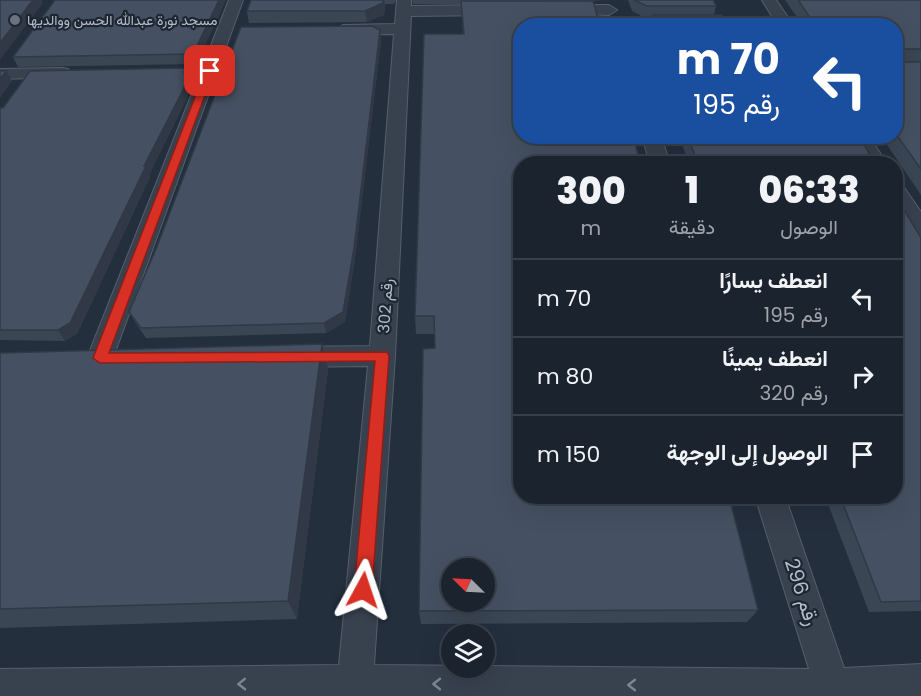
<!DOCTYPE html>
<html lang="ar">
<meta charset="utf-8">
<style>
:root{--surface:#1b232e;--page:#282f3a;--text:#f1f3f6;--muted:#a0a4aa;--line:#39404a}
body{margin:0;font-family:Poppins,Vazirmatn,sans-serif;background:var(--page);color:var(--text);direction:rtl;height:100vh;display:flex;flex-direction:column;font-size:22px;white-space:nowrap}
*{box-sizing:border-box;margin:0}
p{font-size:20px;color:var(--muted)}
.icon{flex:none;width:33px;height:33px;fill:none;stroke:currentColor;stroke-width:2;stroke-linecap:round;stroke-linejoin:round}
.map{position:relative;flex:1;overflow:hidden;direction:ltr}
.panel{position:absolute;left:513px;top:156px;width:390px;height:348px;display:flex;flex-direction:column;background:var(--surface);border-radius:24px;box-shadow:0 6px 24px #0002,0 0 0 2px var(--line);direction:rtl}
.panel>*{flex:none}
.top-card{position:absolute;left:513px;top:18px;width:390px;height:126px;border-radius:24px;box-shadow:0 6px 24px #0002,0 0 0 2px var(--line);direction:rtl;background:#1a4fa0;color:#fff;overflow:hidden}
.needle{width:39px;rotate:294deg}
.fabs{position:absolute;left:441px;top:558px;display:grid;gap:12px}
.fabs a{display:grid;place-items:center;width:54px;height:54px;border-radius:50%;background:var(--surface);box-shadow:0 6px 24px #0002,0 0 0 2px var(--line);font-size:30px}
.pin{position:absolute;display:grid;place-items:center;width:51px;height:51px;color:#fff;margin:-26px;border-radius:12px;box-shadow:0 3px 9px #0006}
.me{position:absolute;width:66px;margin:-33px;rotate:5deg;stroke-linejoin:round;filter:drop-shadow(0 0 4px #0008)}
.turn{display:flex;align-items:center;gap:21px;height:126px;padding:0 24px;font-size:27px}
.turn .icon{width:78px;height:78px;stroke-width:2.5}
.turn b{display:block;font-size:42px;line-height:51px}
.eta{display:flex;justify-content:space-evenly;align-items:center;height:102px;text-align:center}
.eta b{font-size:36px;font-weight:800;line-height:42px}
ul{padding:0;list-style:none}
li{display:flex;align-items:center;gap:18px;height:78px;padding:0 24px;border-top:2px solid var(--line)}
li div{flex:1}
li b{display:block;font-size:22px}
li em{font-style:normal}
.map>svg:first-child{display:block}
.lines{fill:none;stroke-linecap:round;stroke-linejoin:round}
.minor-casing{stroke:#565f6c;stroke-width:2}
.minor{fill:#38414e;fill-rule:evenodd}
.wall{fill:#3b4654}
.shaded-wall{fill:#303945}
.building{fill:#455162;stroke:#303945;stroke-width:1.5;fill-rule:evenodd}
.oneway{stroke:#7c8592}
.route{fill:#d93025;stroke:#8d1f18;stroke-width:1.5}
.worship-dot{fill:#6b7280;stroke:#1d2633;stroke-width:2}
.labels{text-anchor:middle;stroke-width:4.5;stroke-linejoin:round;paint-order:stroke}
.far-poi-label{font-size:14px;fill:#b4bcc9;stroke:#1d2633;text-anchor:start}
.street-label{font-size:16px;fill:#b4bcc9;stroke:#1d2633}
.near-street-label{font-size:20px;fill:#b4bcc9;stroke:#1d2633}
</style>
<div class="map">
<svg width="921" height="696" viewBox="0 0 921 696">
<rect width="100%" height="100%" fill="#242f3e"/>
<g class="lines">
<g class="minor-casing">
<path id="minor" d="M 229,0 L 243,0 L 113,358 L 109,365 L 100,368 L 91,365 L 87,358 Z
M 397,0 L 411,0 L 411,6 L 495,5 L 503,10 L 495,15 L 411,16 L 395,356 L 374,665 L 809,669 L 755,496 L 785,496 L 844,668 L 921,664 L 921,696 L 0,696 L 0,669 L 339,665 L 368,366 L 292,367 L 283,364 L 279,357 L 283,350 L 292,347 L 370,346 L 394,34 L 343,35 L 335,30 L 343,25 L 395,24 Z
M 762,0 L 776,0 L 794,26 L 778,26 Z
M 562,5 L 609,5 L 617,10 L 609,15 L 557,13 L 554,10 L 557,7 Z
M 614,20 L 677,20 L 685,25 L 606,25 Z
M 62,68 L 68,69 L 71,73 L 68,77 L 0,79 L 0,69 Z
M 642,136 L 661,136 L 670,164 L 650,164 Z
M 850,136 L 869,136 L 887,164 L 867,164 Z
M 896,185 L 903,186 L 921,212 L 921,236 L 913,234 L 896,206 Z"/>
</g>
<use href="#minor" class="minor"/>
</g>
<path class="wall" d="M 226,0 L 196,64 L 18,67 L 13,57 Z
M 251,0 L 396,0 L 394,4 L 385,4 L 384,15 L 367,22 L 249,23 L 247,11 Z
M 412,0 L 603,0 L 587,1 L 758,610 L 747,622 L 421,624 L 419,611 L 435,348 L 434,334 L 416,334 L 415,316 L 463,34 L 461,4 L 413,4 Z
M 628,0 L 713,0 L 716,6 L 714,15 L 724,19 L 794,26 L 641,26 L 642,22 L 649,18 L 645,18 L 632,11 Z
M 785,0 L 921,0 L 921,195 L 881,136 L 896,136 L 896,26 L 803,26 Z
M 381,40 L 355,258 L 345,322 L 326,333 L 146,338 L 135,322 L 129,312 Z
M 186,68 L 191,87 L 186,100 L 149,175 L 150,177 L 77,334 L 65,341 L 0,340 L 0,108 Z
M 679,136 L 859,136 L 875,164 L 689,164 Z
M 921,238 L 921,611 L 869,612 L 825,496 L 896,496 Z
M 322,344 L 328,369 L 297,619 L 0,628 L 0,353 Z"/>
<path class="shaded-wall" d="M 33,0 L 42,0 L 43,3 L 0,60 L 0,43 Z
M 219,0 L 226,0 L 196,64 L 193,54 Z
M 383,0 L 384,0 L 385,4 L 384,15 L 367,22 L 365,11 Z
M 380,30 L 381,40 L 355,258 L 345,322 L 326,333 L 324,323 Z
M 186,68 L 191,87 L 186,100 L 149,175 L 150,177 L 77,334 L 65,341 L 58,330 L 144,166 Z
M 6,71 L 12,81 L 0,98 L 0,79 Z
M 322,344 L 328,369 L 297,619 L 288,601 Z"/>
<path class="building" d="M 0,0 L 33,0 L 0,43 Z
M 55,0 L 219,0 L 193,54 L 13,57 Z
M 251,0 L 383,0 L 383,3 L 365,11 L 247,11 Z
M 634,0 L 713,0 L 716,6 L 647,6 Z
M 798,0 L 921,0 L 921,49 L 901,49 L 901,62 L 921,62 L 921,169 L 896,134 L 896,26 L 816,26 Z
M 461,1 L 593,1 L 600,26 L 520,26 L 520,136 L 633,136 L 641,164 L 520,164 L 520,496 L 729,496 L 758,610 L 419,611 L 423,349 L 435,348 L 434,316 L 415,316 L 424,34 L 464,34 ZM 452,568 L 484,568 L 484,602 L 452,602 Z
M 654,15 L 722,15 L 724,19 L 771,18 L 794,26 L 644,26 L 642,22 Z
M 372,26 L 380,30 L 354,248 L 343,312 L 324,323 L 141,328 L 129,312 L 156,249 L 241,27 Z
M 186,68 L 184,72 L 188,76 L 183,90 L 144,166 L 146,166 L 70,323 L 58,330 L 0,330 L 0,108 L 3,108 L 30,71 Z
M 0,71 L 6,71 L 0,79 Z
M 688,136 L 859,136 L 875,164 L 698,164 Z
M 896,196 L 921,238 L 921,601 L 881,602 L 840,496 L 896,496 Z
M 322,344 L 288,601 L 0,609 L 0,353 Z"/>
<defs><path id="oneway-chevron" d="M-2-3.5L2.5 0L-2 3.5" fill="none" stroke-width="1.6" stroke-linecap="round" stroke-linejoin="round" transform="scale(1.5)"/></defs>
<g class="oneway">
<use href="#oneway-chevron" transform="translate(242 684) rotate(179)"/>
<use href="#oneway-chevron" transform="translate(437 684) rotate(-180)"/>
<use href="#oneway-chevron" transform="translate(632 685) rotate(-180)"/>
</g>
<path class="route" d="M 206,69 L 214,71 L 109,353 L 387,352 L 389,356 L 372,590 L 369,596 L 363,598 L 357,596 L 354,590 L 375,361 L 100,363 L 93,358 Z"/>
<circle class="worship-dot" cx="15" cy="20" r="6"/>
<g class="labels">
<g class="far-poi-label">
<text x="27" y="25">مسجد نورة عبدالله الحسن ووالديها</text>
</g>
<g class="street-label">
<text transform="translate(385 306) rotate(-86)" y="6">رقم 302</text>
</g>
<g class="near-street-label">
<text transform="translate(802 592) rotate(72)" y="7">رقم 296</text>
</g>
</g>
</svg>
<div class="fabs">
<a><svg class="needle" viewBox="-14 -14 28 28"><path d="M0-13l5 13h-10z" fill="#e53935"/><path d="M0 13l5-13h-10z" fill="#a0a4aa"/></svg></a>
<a><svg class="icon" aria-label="layers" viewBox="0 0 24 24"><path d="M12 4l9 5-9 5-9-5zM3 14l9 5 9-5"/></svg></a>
</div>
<div class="pin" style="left:210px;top:71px;background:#d93025"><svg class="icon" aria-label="arrive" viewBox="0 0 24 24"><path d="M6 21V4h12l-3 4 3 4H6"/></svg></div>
<svg class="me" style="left:363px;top:590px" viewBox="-20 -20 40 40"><path d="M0-17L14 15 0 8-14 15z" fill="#d93025" stroke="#fff" stroke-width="4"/></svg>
<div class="top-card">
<div class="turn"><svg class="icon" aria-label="left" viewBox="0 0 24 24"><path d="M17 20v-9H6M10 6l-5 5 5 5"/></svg><div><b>70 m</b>رقم 195</div></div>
</div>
<section class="panel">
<div class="eta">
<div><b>06:33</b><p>الوصول</p></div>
<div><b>1</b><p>دقيقة</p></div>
<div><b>300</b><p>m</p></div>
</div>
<ul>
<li><svg class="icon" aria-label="left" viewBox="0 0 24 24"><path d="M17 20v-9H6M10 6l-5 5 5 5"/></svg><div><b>انعطف يسارًا</b><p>رقم 195</p></div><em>70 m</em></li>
<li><svg class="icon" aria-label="right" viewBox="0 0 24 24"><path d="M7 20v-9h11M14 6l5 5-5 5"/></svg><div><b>انعطف يمينًا</b><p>رقم 320</p></div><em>80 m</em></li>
<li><svg class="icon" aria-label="arrive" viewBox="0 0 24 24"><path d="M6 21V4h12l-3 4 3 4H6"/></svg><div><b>الوصول إلى الوجهة</b></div><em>150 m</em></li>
</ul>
</section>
</div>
